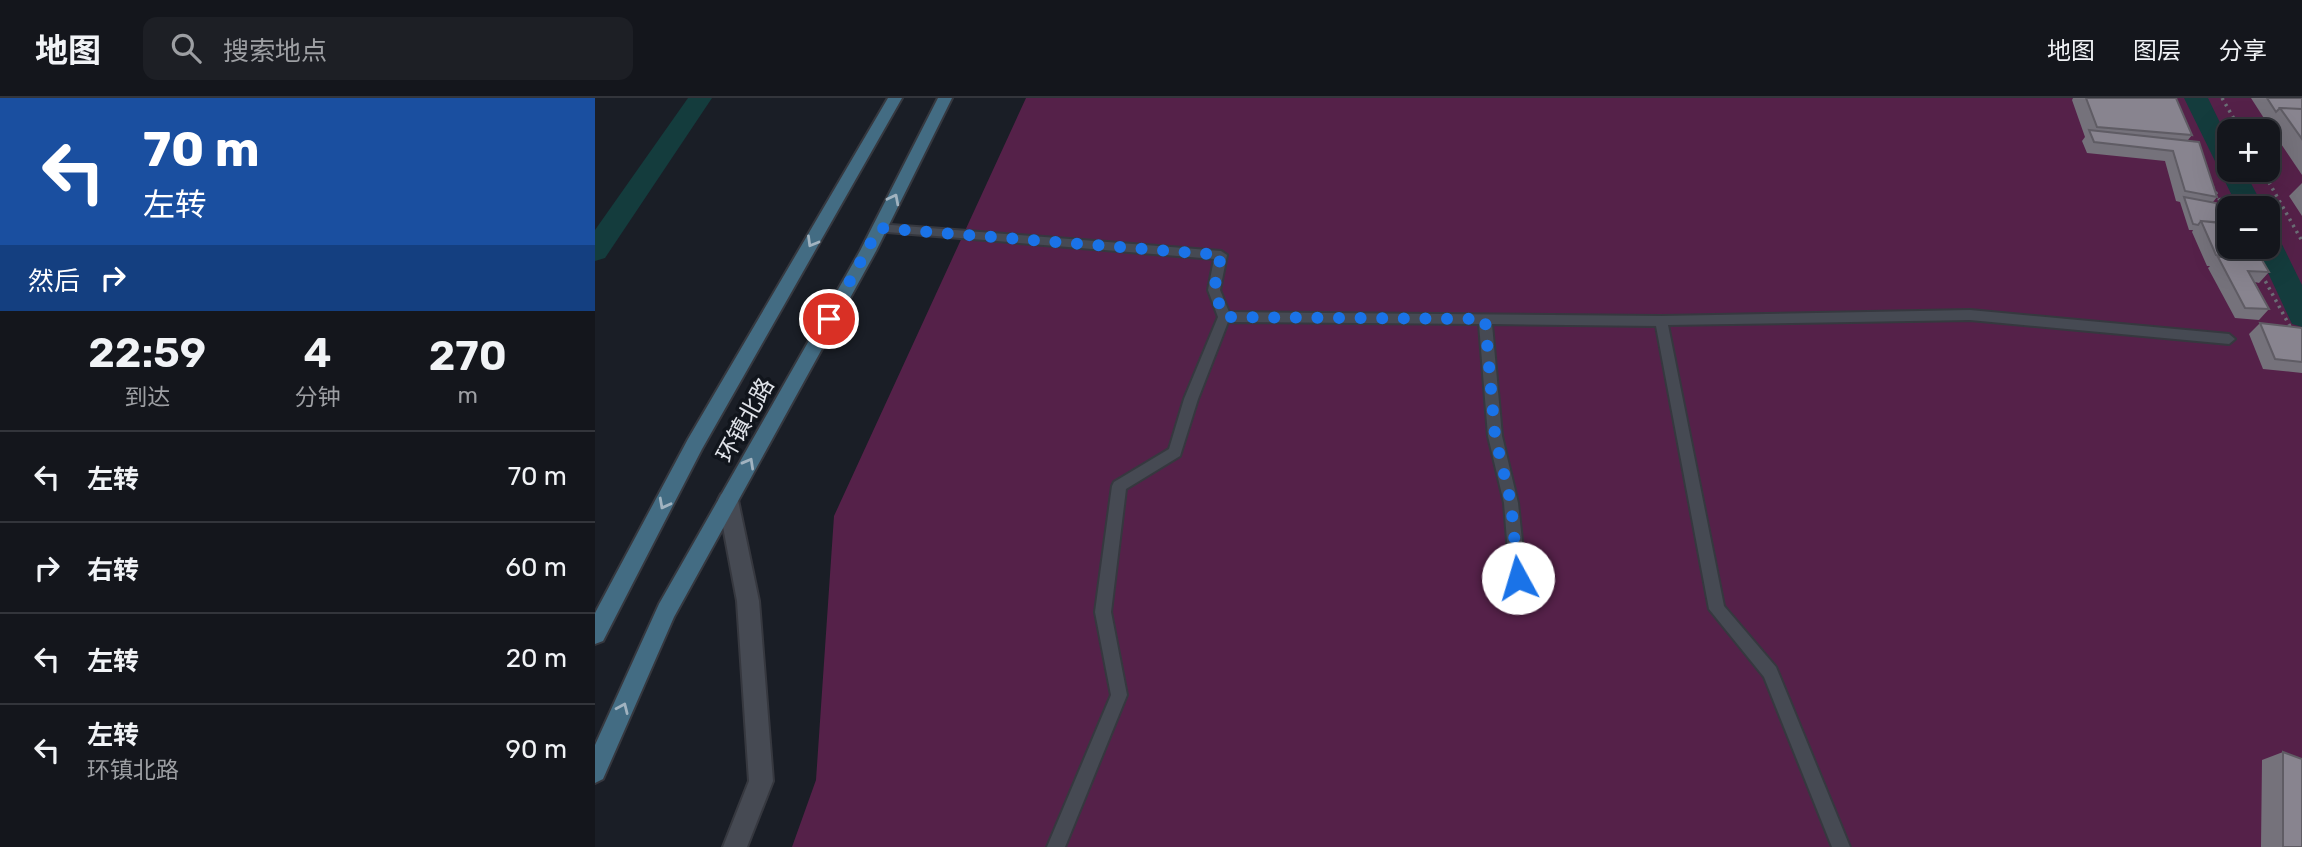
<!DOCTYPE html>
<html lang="zh">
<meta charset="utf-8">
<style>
:root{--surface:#14161c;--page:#1d1f25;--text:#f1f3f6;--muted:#9d9fa3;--line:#33353b}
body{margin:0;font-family:Rubik,"Noto Sans SC",sans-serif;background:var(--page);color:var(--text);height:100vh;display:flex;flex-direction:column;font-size:26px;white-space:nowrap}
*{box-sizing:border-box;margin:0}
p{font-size:23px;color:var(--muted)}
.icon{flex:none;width:38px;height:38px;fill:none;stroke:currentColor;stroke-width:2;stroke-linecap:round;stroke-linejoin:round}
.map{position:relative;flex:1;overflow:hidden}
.details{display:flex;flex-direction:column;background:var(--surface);width:595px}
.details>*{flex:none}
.banner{background:#1a4fa0;color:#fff;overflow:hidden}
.buttons{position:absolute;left:1622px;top:21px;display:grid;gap:14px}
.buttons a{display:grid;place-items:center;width:63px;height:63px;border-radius:14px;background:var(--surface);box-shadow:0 7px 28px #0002,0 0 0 2px var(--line);font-size:35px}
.pin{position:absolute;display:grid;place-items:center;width:60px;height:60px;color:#fff;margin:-30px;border:4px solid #fff;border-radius:50%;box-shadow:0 2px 7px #0007}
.me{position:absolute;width:77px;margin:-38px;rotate:354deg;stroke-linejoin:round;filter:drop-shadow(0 0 5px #0008)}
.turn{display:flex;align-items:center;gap:24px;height:147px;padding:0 28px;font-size:32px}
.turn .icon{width:91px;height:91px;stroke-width:2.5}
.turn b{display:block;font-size:49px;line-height:60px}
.then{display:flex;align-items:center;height:66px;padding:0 28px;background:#0003;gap:14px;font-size:26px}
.eta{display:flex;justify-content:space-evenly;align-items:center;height:119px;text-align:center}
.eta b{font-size:42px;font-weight:600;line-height:49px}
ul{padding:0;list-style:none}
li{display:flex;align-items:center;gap:21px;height:91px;padding:0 28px;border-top:2px solid var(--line)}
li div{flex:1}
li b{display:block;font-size:26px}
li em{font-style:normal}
header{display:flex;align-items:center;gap:42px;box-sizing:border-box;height:98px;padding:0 35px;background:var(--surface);border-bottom:2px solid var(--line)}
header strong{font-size:33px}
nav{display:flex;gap:38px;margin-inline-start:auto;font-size:24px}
.search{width:490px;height:63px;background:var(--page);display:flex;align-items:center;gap:18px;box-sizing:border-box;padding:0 24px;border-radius:14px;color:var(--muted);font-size:26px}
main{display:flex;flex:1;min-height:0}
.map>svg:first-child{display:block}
.green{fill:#552149;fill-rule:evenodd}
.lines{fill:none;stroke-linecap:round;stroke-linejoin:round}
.canal{fill:#143c3d;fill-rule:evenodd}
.service-casing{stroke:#36383f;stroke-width:4}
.minor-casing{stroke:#36383f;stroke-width:4}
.secondary-casing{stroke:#36383f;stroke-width:4}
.path{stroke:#6b6f76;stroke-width:3.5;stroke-dasharray:2.5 4.5;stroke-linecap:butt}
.service{fill:#464a53;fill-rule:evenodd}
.minor{fill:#464a53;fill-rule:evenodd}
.secondary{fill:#436c83;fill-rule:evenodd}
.wall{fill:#75727b}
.building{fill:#88848f;stroke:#5f5c64;stroke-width:2}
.oneway{stroke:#a1b3c0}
.route{stroke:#1a73e8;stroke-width:12;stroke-dasharray:0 21.6}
.labels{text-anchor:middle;stroke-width:7;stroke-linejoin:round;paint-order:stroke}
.street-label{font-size:23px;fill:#e0e3e9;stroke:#11151c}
</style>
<header>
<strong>地图</strong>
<div class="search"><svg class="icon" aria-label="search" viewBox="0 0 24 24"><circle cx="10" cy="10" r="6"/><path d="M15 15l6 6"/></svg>搜索地点</div>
<nav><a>地图</a><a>图层</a><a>分享</a></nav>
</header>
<main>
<section class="details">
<div class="banner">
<div class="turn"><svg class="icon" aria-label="left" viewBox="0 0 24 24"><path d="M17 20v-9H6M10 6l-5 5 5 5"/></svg><div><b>70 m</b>左转</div></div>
<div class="then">然后<svg class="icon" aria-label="right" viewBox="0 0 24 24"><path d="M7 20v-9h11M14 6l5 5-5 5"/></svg></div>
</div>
<div class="eta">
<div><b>22:59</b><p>到达</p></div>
<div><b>4</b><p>分钟</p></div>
<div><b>270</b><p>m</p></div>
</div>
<ul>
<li><svg class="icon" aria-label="left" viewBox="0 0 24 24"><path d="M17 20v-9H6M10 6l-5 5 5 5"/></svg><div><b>左转</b></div><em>70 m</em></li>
<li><svg class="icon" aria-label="right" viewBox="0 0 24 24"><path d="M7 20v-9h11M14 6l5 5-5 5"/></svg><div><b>右转</b></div><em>60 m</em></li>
<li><svg class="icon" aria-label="left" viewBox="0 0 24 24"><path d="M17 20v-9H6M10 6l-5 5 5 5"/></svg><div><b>左转</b></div><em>20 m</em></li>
<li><svg class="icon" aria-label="left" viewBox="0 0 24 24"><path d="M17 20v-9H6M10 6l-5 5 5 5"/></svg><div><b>左转</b><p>环镇北路</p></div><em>90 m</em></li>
</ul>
</section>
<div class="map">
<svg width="1707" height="749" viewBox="0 0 1707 749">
<rect width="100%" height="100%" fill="#1a1e26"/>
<path class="green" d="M 431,0 L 1707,0 L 1707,749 L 197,749 L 221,682 L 239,418 ZM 1634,33 L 1673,33 L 1673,72 L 1634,72 ZM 1634,110 L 1673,110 L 1673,149 L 1634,149 Z"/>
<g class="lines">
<path class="canal" d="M 93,0 L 117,0 L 10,160 L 0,163 L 0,132 Z
M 1589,0 L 1613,0 L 1634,43 L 1634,72 L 1649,72 L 1669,110 L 1643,110 Z
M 1673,135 L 1683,138 L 1707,187 L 1707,229 L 1697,226 L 1661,149 L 1673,149 Z"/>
<g class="service-casing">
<path id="service" d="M 284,126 L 626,153 L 632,157 L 625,192 L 634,214 L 1066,218 L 1375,212 L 1634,236 L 1640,241 L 1634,246 L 1375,222 L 1073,227 L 1129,508 L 1181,569 L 1255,749 L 1237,749 L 1169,579 L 1114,511 L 1061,228 L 897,226 L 907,338 L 923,405 L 931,480 L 928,485 L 923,487 L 918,485 L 915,480 L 909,405 L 893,338 L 884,226 L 633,224 L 603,301 L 585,358 L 531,391 L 516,514 L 532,597 L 470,749 L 452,749 L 516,597 L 500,514 L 517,388 L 519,384 L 574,351 L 589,301 L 623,219 L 613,192 L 619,161 L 280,133 L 278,130 Z"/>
</g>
<g class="minor-casing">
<path id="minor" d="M 133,394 L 140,396 L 143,402 L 164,503 L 178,683 L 152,749 L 128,749 L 154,683 L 142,503 L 123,402 L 126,396 Z"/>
</g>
<g class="secondary-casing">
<path id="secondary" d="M 293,0 L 307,0 L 107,351 L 8,543 L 0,546 L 0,515 L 93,341 Z
M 343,0 L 357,0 L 281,153 L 79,519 L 8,681 L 0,685 L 0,647 L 64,506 L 265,153 Z"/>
</g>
<path class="path" d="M 1627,0 L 1646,33
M 1667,72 L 1707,143
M 1617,88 L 1634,119
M 1651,149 L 1661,166
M 1667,177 L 1698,234"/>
<use href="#service" class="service"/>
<use href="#minor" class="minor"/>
<use href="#secondary" class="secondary"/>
</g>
<path class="wall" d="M 1478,0 L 1581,0 L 1597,37 L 1593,42 L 1622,99 L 1618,104 L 1626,125 L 1648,161 L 1674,174 L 1664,185 L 1660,184 L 1674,211 L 1664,222 L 1640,220 L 1613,170 L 1615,168 L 1612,168 L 1597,134 L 1598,132 L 1594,132 L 1585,104 L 1581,103 L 1570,63 L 1492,55 L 1487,43 L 1490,39 L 1477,2 Z
M 1656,0 L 1707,0 L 1707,77 L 1672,25 Z
M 1707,85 L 1707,118 L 1694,98 Z
M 1665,225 L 1707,230 L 1707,275 L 1668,271 L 1654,236 Z
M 1688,654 L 1707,749 L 1666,749 L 1667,662 Z"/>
<path class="building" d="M 1491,0 L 1581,0 L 1597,37 L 1502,29 Z
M 1672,0 L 1707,0 L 1707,11 L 1685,10 L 1681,14 Z
M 1685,10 L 1707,11 L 1707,41 Z
M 1494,32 L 1604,44 L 1622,99 L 1590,93 L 1578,53 L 1499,44 Z
M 1589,99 L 1621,105 L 1626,125 L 1606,123 L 1603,127 L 1598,126 Z
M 1606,123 L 1632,125 L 1634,131 L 1634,149 L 1642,149 L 1648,161 L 1667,162 L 1674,174 L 1653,173 L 1674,211 L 1650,210 L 1623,159 L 1636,159 L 1621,157 Z
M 1665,225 L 1707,230 L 1707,264 L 1680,261 Z
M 1688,654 L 1707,661 L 1707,749 L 1688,749 Z"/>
<defs><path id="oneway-chevron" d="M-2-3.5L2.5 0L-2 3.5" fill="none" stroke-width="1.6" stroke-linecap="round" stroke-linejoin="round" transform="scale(1.75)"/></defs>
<g class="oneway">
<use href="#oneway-chevron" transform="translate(299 101) rotate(-63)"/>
<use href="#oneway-chevron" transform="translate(217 144) rotate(120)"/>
<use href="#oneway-chevron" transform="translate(154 365) rotate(-61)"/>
<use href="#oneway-chevron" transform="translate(69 406) rotate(118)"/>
<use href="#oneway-chevron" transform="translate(28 610) rotate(-66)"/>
</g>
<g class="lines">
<path class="route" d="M 234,221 L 284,130 L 626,157 L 619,192 L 629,219 L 890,221 L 900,338 L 916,405 L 923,480"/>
</g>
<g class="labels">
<g class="street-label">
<text transform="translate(150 322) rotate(-61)" y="8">环镇北路</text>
</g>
</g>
</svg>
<div class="buttons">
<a>+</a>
<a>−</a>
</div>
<div class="pin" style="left:234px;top:221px;background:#d93025"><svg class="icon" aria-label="arrive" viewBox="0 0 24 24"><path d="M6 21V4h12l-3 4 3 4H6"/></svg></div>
<svg class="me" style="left:923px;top:480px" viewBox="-20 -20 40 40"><circle r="19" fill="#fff"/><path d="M0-13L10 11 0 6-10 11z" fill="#1a73e8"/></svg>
</div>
</main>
